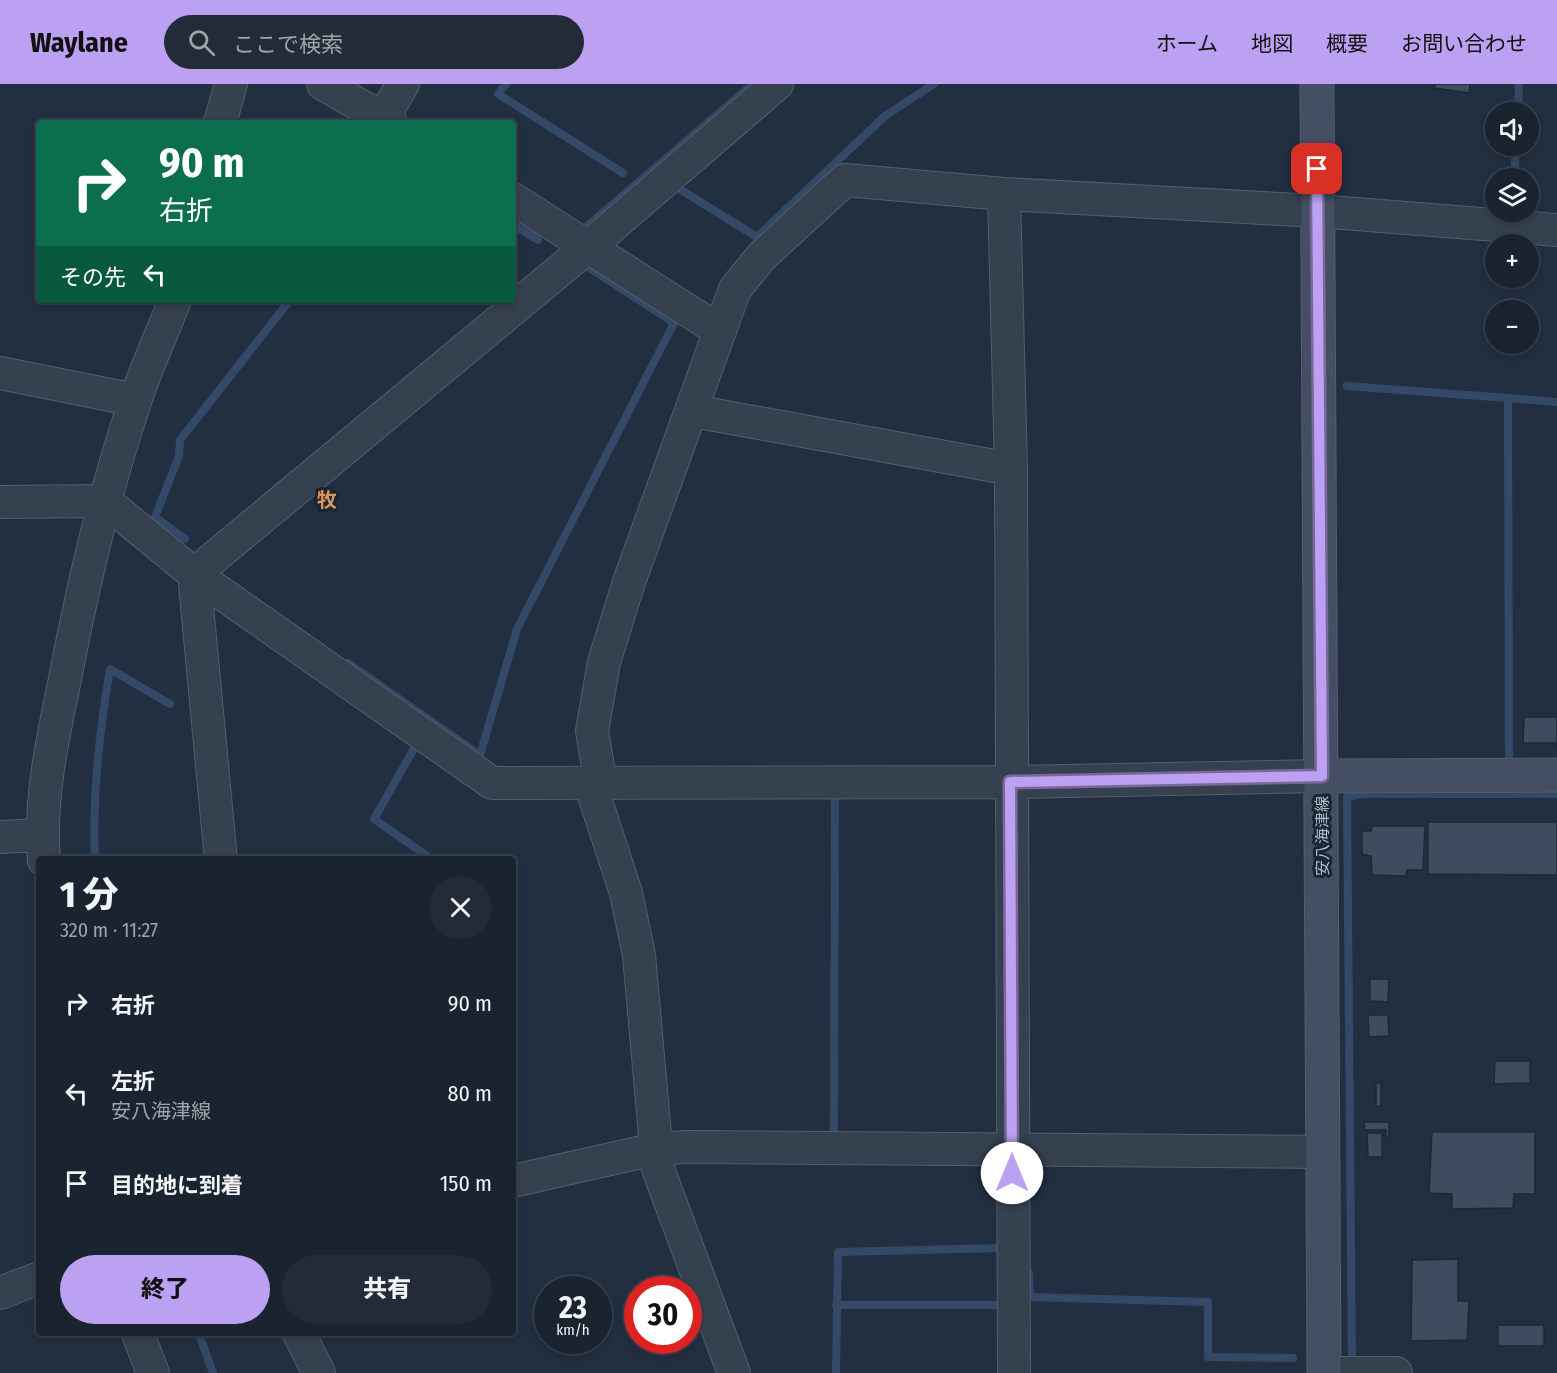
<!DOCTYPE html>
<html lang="ja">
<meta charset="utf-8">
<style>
:root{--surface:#1a2330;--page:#232b38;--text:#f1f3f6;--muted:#9fa4ab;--line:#38404c;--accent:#bca0f2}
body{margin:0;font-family:"Fira Sans Condensed","Noto Sans JP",sans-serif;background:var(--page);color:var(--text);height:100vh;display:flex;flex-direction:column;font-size:22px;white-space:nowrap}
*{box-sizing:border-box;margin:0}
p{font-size:20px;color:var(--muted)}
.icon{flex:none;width:33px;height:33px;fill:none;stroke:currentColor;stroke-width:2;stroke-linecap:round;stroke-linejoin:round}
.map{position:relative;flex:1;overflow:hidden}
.sheet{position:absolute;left:36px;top:772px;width:480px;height:480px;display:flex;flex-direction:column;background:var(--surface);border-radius:6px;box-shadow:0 3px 9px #0003,0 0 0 2px var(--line)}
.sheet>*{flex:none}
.banner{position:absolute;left:36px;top:36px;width:480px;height:183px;border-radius:6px;box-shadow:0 3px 9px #0003,0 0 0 2px var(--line);background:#0b6e4f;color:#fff;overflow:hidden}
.buttons{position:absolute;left:1485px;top:18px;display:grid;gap:12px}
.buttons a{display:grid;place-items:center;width:54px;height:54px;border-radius:50%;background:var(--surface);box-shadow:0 3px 9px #0003,0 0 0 2px var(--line);font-size:30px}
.speed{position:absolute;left:534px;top:1192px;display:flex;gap:12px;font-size:30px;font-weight:700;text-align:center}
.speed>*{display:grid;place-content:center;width:78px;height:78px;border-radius:50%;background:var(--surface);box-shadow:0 3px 9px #0003,0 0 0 2px var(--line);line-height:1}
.speed small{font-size:15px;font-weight:400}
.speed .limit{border:9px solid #d22;background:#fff;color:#111}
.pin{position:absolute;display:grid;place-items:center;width:51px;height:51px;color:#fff;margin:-26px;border-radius:12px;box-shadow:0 3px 9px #0006}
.me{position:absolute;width:66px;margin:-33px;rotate:0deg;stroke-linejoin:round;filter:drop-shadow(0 0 4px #0008)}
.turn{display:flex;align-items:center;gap:21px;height:126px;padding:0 24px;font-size:27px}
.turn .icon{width:78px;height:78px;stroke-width:2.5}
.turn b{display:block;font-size:42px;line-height:51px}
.then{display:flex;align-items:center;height:57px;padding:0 24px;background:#0003;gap:12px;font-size:22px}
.round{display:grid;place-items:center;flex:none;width:63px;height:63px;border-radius:32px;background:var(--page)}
.summary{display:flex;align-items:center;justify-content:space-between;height:102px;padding:0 24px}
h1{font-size:36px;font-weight:800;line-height:45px}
.cta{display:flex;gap:12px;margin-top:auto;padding:12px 24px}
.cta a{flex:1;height:69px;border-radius:36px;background:var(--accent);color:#111;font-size:24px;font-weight:800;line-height:69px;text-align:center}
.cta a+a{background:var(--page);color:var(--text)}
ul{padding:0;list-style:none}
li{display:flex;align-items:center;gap:18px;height:90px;padding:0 24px}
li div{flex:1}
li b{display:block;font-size:22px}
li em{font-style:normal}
header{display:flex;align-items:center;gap:36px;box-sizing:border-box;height:84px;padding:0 30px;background:var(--accent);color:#111}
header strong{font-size:28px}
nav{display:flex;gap:33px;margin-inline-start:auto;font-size:21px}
.search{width:420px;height:54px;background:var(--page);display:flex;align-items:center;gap:15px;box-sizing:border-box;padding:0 21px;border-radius:33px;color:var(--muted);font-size:22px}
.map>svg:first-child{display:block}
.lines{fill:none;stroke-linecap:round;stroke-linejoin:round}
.stream{stroke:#344968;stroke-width:8}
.building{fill:#3e4c60;stroke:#1d2836;stroke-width:1.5}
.street-casing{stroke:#545f6d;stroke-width:34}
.secondary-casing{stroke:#545f6d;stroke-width:35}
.street{stroke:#36414f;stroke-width:32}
.secondary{stroke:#444f63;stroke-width:33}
.route-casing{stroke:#7a689d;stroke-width:15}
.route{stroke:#bca0f2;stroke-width:10}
.labels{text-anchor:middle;stroke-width:6;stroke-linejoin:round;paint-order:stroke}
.street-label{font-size:16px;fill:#b2bcca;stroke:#1b2634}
.quarter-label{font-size:20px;font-weight:bold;fill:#dd945b;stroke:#1b2634}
</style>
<header>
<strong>Waylane</strong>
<div class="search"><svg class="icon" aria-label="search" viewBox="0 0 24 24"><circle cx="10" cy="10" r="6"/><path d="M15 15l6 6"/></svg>ここで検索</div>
<nav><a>ホーム</a><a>地図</a><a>概要</a><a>お問い合わせ</a></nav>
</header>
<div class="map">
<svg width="1557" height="1289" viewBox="0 0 1557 1289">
<rect width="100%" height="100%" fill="#222f40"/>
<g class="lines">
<path class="stream" d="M 506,0 L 498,10 L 623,89
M 1518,28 L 1519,0
M 1514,94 L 1516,62
M 673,101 L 757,153 L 885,32 L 934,0
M 513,141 L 538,156
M 579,149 L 748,4
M 1347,302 L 1508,314 L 1509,675
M 1508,314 L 1557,318
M 185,455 L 155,433 L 179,372 L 180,356 L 290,216
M 348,579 L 480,671 L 517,545 L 674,239 L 588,183
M 411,658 L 416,661 L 374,735 L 433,776
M 95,776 C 92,711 99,649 110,585 L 170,620
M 834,1052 L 835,710
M 1029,1189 L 1030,1213 L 1208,1218 L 1208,1273 L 1293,1274
M 836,1221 L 998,1221
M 199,1250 L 213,1289
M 1352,1280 L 1347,713 L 1361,710 L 1557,710
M 836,1289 L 838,1168 L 999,1164"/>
</g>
<path class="building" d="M 1435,0 L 1470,0 L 1469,9 L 1434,4 Z
M 1524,633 L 1557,633 L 1557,667 L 1555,659 L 1523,659 Z
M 1428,738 L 1557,738 L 1557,791 L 1428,790 Z
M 1372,742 L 1425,742 L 1423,786 L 1407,786 L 1406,792 L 1372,791 L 1371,772 L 1362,770 L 1362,747 L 1371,747 Z
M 1370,895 L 1389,895 L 1388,918 L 1370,917 Z
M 1368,931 L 1388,931 L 1389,952 L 1369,953 Z
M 1495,977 L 1530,977 L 1530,999 L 1494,1000 Z
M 1376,999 L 1381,999 L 1381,1022 L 1376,1022 Z
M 1364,1038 L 1389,1038 L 1389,1053 L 1386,1054 L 1386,1046 L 1365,1046 Z
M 1432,1048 L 1535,1048 L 1535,1110 L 1514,1110 L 1513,1124 L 1452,1125 L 1452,1110 L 1429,1109 Z
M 1367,1049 L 1382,1049 L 1382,1073 L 1368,1073 Z
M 1458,1175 L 1458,1217 L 1469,1217 L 1467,1256 L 1411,1257 L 1412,1176 Z
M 1498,1241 L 1544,1241 L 1544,1262 L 1498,1262 Z"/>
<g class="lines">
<g class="street-casing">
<path id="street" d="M 323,0 L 391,39
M 383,34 L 403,0
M 220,39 L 231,0
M 1004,110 L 1011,385 L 1014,1289
M 513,115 L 720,247
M 0,289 L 135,316
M 693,327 L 1011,385
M 0,418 L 105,417 L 194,490 L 492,699 L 1010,698 L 1322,692
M 590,699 L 626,809 L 639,871 L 658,1085 L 734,1289
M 601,700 L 592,647 L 604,578 L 629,498 L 735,205 L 762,172 L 845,96 L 1004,110 L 1318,127 L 1557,146
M 0,753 L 42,751
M 44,776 C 39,717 52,657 64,600 C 82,505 104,409 135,318 C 146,283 162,250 175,216
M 221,776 L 194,490 L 588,163 L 777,0
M 513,1097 L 655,1065 L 685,1063 L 1322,1068
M 0,1209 L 39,1194
M 138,1250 L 153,1289
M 299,1250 L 319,1289
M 1324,1289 L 1396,1289"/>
</g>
<g class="secondary-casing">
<path id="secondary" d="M 1317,0 L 1324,1289
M 1322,692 L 1557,691"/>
</g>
<use href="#street" class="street"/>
<use href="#secondary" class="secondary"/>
</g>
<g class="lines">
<g class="route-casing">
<path id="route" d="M 1012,1089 L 1010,698 L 1322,692 L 1317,85"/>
</g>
<use href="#route" class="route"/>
</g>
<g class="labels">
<g class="street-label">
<text transform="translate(1322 752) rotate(-90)" y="6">安八海津線</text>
</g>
<g class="quarter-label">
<text x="327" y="423">牧</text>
</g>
</g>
</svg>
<div class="buttons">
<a><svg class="icon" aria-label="sound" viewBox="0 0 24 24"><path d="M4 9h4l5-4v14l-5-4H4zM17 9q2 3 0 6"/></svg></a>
<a><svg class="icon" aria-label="layers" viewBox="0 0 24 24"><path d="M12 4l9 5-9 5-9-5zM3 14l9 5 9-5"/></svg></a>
<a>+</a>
<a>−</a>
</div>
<div class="speed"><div>23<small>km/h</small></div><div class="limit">30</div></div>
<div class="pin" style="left:1317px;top:85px;background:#d93025"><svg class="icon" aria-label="arrive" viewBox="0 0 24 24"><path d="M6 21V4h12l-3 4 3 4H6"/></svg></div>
<svg class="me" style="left:1012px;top:1089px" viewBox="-20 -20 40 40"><circle r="19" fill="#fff"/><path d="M0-13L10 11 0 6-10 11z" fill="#bca0f2"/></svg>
<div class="banner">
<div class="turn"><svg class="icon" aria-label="right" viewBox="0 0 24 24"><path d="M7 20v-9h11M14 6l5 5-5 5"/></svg><div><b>90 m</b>右折</div></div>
<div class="then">その先<svg class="icon" aria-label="left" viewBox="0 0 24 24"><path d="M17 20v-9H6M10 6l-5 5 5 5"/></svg></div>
</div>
<section class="sheet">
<div class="summary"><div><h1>1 分</h1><p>320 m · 11:27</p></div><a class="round"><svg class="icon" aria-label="close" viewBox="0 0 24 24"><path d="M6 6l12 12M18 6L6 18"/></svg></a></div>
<ul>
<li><svg class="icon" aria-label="right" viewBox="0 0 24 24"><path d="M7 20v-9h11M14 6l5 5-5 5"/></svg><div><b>右折</b></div><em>90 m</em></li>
<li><svg class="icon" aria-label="left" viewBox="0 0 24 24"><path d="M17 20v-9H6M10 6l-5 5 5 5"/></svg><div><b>左折</b><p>安八海津線</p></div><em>80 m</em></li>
<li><svg class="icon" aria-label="arrive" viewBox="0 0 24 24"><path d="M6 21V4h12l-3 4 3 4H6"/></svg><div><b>目的地に到着</b></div><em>150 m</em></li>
</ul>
<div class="cta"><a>終了</a><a>共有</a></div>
</section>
</div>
